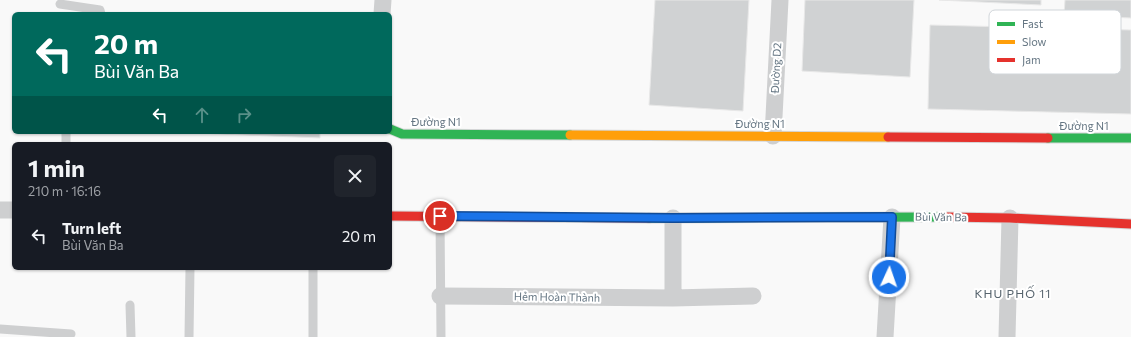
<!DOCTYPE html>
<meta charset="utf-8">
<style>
:root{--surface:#171b24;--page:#20242c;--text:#f1f3f6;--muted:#9ea1a6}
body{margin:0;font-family:Commissioner,sans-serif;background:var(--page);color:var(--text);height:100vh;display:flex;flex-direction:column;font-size:15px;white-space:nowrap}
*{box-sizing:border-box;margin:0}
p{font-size:13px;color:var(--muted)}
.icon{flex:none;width:22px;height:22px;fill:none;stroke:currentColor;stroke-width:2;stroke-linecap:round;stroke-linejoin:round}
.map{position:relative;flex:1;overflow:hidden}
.side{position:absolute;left:12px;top:142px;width:380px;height:128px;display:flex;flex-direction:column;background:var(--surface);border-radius:6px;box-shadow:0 1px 3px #0004}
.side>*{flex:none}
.top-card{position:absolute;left:12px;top:12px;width:380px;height:122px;border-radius:6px;box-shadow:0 1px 3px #0004;background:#00695c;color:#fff;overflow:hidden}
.pin{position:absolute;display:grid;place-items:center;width:34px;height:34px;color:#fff;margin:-17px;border:2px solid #fff;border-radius:50%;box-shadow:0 1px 4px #0007}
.me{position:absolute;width:44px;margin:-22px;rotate:3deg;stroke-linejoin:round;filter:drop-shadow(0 0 3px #0008)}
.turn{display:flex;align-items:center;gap:14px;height:84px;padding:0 16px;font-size:18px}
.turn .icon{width:52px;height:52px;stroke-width:2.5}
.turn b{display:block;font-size:28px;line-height:34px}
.lanes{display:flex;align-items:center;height:38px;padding:0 16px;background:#0003;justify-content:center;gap:20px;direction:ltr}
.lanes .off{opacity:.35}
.round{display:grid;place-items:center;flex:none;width:42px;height:42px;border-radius:6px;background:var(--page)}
.overview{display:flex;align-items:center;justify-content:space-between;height:68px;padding:0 16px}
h1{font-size:24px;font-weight:700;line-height:30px}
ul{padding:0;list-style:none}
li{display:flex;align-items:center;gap:12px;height:52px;padding:0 16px}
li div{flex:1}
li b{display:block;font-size:15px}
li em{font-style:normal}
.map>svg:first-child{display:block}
.building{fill:#d0d2d3;stroke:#e8e8e8}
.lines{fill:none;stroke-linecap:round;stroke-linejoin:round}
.fast-casing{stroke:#d5d6d7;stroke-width:11}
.slow-casing{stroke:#d5d6d7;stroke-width:11}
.jam-casing{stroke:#d5d6d7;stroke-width:11}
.lane{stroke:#cecfd0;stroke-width:9}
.street{stroke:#cecfd0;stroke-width:17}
.fast{stroke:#30b455;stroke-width:9}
.slow{stroke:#ff9f0a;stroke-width:9}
.jam{stroke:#e5322d;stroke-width:9}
.route-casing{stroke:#114b97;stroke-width:10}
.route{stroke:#1a73e8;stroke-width:7}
.labels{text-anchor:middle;stroke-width:4;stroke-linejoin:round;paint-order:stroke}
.street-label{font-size:11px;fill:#657683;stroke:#fff}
.neighbourhood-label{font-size:12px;letter-spacing:1px;fill:#57646e;stroke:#fff}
.key{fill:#fff;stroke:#d1d6da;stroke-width:1}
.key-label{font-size:11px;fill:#657683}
</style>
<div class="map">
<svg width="1131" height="337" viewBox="0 0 1131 337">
<rect width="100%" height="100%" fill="#f9f9f9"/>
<path class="building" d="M 655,0 L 749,0 L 743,111 L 649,105 Z
M 805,0 L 914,0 L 910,77 L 802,71 Z
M 939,0 L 1041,0 L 1041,5 Z
M 1065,0 L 1131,0 L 1131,18 L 1064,15 Z
M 930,25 L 1131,30 L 1131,114 L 928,109 Z
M 173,132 L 320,132 L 320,138 Z"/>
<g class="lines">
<g class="fast-casing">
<path id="fast" d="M 390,129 L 402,134 L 570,135
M 1048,138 L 1131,138
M 649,218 L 945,217"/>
</g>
<g class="slow-casing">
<path id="slow" d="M 570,135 L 888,137"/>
</g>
<g class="jam-casing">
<path id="jam" d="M 888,137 L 1048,138
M 390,216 L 649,218
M 945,217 L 1010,218 L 1131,224"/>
</g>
<path class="lane" d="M 60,4 L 100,10 L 101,14
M 66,132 L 66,144
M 440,216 L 441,337
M 313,268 L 313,337
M 130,305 L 131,337
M 0,329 L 71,334
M 189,337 L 190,268"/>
<path class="street" d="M 382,14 L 383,0
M 773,136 L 780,0
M 0,210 L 14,210
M 440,296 L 673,298 L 753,296
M 673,298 L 673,218
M 885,337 L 892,217
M 1007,337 L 1010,218"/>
<use href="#fast" class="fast"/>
<use href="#slow" class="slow"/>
<use href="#jam" class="jam"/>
</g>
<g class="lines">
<g class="route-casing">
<path id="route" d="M 440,216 L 673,218 L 892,217 L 889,277"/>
</g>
<use href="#route" class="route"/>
</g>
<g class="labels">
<g class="street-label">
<text transform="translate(776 68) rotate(-87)" y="4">Đường D2</text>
<text x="436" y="126">Đường N1</text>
<text x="760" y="128">Đường N1</text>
<text x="1084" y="130">Đường N1</text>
<text transform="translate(941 217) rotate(1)" y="4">Bùi Văn Ba</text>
<text transform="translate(557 297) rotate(1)" y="4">Hẻm Hoàn Thành</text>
</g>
<g class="neighbourhood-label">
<text x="1013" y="298">KHU PHỐ 11</text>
</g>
</g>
<rect x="989" y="10" width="132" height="64" rx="6" class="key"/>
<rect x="997" y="22" width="18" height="4" fill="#30b455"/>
<rect x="997" y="40" width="18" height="4" fill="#ff9f0a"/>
<rect x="997" y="58" width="18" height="4" fill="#e5322d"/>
<g class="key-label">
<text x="1022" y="28">Fast</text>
<text x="1022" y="46">Slow</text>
<text x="1022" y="64">Jam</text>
</g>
</svg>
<div class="pin" style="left:440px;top:216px;background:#d93025"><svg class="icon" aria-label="arrive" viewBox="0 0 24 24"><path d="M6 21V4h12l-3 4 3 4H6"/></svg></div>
<svg class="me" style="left:889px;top:277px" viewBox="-20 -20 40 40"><circle r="17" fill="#1a73e8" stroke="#fff" stroke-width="3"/><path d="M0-11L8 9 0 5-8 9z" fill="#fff"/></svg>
<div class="top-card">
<div class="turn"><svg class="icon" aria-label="left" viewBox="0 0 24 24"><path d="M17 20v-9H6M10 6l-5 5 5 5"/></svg><div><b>20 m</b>Bùi Văn Ba</div></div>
<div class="lanes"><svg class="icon" aria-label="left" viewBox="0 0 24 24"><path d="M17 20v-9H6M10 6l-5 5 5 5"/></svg><svg class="icon off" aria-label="ahead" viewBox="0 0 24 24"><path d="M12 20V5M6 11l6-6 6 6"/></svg><svg class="icon off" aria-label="right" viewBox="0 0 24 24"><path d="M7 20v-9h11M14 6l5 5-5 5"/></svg></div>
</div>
<section class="side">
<div class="overview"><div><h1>1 min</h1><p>210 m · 16:16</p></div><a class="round"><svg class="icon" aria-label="close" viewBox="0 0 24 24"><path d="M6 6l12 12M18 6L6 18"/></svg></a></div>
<ul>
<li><svg class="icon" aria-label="left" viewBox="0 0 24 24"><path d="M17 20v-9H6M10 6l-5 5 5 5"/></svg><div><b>Turn left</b><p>Bùi Văn Ba</p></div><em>20 m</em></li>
</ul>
</section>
</div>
